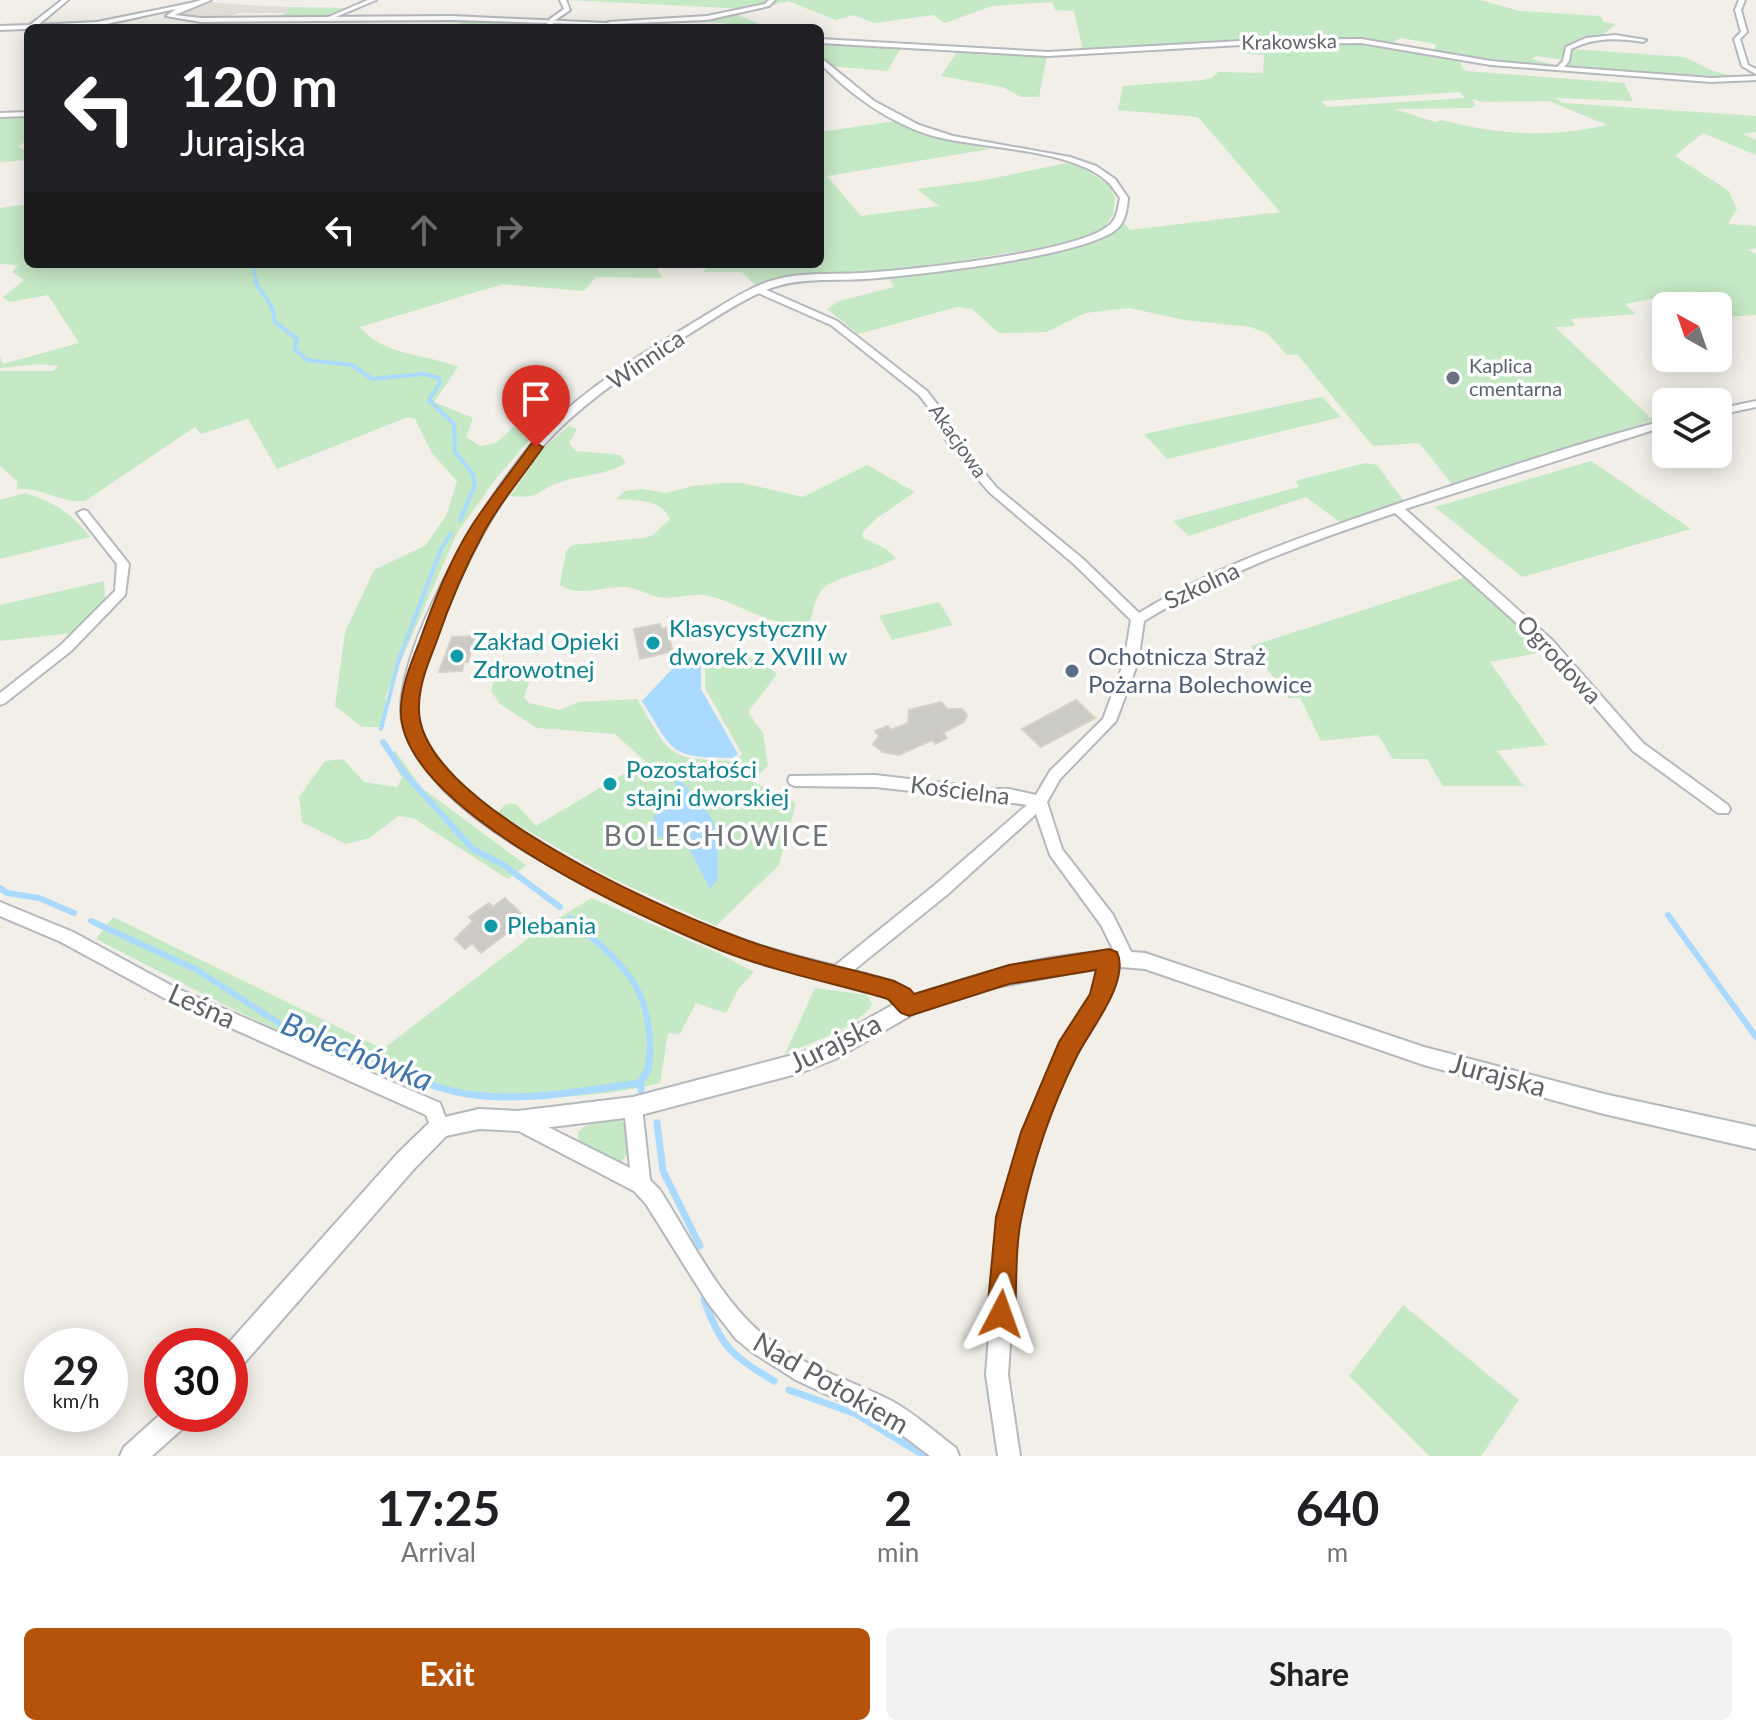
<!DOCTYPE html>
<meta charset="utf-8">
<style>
:root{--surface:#fff;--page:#f2f2f2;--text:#202124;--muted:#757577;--accent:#b45309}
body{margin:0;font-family:Lato,sans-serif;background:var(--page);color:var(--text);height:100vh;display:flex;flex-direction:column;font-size:30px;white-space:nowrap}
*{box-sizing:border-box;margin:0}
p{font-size:26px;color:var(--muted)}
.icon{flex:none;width:44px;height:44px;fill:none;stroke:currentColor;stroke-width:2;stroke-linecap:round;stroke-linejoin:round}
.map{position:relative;height:1456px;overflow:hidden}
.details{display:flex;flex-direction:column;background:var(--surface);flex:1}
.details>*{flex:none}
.banner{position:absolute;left:24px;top:24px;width:800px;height:244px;border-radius:12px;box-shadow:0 4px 20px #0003;background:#202124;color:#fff;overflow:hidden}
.needle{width:52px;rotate:320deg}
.buttons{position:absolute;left:1652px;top:292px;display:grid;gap:16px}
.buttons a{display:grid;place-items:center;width:80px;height:80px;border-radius:12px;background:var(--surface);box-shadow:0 4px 20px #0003;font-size:40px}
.speed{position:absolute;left:24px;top:1328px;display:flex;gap:16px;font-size:40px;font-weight:700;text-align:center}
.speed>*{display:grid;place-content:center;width:104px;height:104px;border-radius:50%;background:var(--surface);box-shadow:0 4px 20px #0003;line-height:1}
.speed small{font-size:20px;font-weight:400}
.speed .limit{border:12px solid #d22;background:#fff;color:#111}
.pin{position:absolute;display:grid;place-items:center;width:68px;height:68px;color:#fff;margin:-82px -34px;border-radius:50% 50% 50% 0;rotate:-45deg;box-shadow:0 0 8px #0007}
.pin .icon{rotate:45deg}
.me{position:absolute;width:88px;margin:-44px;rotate:4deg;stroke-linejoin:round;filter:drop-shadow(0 0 6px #0008)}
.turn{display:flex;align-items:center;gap:28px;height:168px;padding:0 24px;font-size:36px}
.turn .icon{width:104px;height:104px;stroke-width:2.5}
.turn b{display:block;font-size:56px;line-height:68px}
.lanes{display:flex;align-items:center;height:76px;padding:0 24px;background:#0003;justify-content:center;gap:40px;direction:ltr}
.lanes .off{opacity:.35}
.eta{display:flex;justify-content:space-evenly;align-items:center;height:136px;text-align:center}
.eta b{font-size:48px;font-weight:700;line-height:56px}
.button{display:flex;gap:16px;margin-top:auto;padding:16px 24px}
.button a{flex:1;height:92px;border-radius:12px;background:var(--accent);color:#fff;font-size:32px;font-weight:700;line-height:92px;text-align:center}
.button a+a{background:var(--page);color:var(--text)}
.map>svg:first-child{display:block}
.education{fill:#e1ded6}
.green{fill:#c5e8c5;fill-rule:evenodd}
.water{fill:#aadaff}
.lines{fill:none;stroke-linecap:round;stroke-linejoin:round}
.stream-far3{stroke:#aadaff;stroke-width:3}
.stream-far2{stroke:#aadaff;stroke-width:4}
.stream-far1{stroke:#aadaff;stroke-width:6}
.stream{stroke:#aadaff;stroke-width:7}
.building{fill:#cccac5;stroke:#d6d1c6;stroke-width:2}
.minor-casing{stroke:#b5b8bc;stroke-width:4}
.tertiary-casing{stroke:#b5b8bc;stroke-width:4}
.minor{fill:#fff;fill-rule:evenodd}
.tertiary{fill:#fff;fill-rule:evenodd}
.route{fill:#b45309;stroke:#753606;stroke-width:2}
.worship-dot{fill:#6b7280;stroke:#fff;stroke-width:3}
.culture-dot{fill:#0f9aa8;stroke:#fff;stroke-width:3}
.service-dot{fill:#5c6f8a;stroke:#fff;stroke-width:3}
.labels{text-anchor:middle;stroke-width:7;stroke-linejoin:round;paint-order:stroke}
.far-street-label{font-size:20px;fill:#5f6368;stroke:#fff}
.far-worship-label{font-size:20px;fill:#5b616d;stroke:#fff;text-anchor:start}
.street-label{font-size:24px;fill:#5f6368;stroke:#fff}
.culture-label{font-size:24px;fill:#0d838f;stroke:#fff;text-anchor:start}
.service-label{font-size:24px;fill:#4e5e75;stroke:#fff;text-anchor:start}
.quarter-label{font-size:28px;letter-spacing:2px;fill:#70757a;stroke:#fff}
.near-street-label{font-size:28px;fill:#5f6368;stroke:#fff}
.near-water-label{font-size:32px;font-style:italic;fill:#4174aa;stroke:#fff}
</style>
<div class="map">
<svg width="1756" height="1456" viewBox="0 0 1756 1456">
<rect width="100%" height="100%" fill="#f1efe8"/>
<path class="education" d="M 207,2 L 261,6 L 292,7 L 286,13 L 237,13 L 228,18 L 190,17 L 180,13 Z"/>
<path class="green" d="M 566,0 L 1480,0 L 1520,11 L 1600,16 L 1604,22 L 1616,24 L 1601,36 L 1577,41 L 1567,47 L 1563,60 L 1537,56 L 1532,59 L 1558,66 L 1555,67 L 1434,52 L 1436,44 L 1401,38 L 1389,44 L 1332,40 L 1083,51 L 1074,11 L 1055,10 L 1052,2 L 992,6 L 945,23 L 933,15 L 875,23 L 853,15 L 836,20 L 788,1 L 738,15 L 769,28 L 727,28 L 728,24 L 708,22 L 707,19 L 748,9 Z
M 292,7 L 348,8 L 328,17 L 228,18 L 283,15 Z
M 465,19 L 695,28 L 456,28 Z
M 820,43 L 901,48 L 887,71 L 828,66 L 820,57 Z
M 1258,43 L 1369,44 L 1458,59 L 1465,71 L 1624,83 L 1633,101 L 1555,98 L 1563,103 L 1756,116 L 1756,132 L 1743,134 L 1756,140 L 1756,155 L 1703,133 L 1675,156 L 1729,191 L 1737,209 L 1728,224 L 1756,226 L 1756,248 L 1748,250 L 1756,254 L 1756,315 L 1727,317 L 1718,310 L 1718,306 L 1712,306 L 1692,291 L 1625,304 L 1636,314 L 1571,319 L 1576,326 L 1555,327 L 1653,420 L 1452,484 L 1419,443 L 1373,446 L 1297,354 L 1287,355 L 1268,334 L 1251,327 L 1185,320 L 1129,308 L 1085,313 L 1047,332 L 999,333 L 972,309 L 957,307 L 858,334 L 827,309 L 839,301 L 894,287 L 887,276 L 1077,248 L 1105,239 L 1124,223 L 1130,230 L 1280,212 L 1198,117 L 1118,110 L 1123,86 L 1203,80 L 1212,78 L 1218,72 L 1263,73 L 1264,55 L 1240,53 L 1240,44 ZM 1460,92 L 1465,98 L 1326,107 L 1322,101 ZM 1472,99 L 1483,102 L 1549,101 L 1607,125 C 1550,138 1497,135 1442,120 L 1435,122 L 1395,109 L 1471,108 L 1475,105 Z
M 1573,49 L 1685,57 L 1713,71 L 1738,77 L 1565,69 Z
M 957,52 L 1047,55 L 1039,97 L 1021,97 L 1002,87 L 941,76 Z
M 28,114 L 28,139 L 18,147 L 28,151 L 28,160 L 0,162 L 0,116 Z
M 895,121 L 948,141 L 990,149 L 827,176 L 861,216 L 939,206 L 917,189 L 985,180 L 1067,163 L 1084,168 L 1109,185 L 1115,198 L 1113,215 L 1105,226 L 1091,235 L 1052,246 L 901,270 L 755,285 L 742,272 L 703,272 L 710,264 L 820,264 L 820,132 Z
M 28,204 L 28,264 L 655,264 L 662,278 L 596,277 L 584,291 L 503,284 L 360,327 C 383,356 427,354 458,367 L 434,402 L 473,418 L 466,437 L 480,446 L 496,443 L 518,423 L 540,428 L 498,476 L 457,533 L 386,695 L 383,727 L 362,727 L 335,706 L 345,633 L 374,570 L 426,545 L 447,514 L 457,481 L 432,453 L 415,419 L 408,417 L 277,469 L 248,419 L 201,434 L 195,427 L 85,501 C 62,504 42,487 17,489 L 17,481 L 0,466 L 0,371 L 53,371 L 58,366 L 40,364 L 0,368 L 0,357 L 3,364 L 79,343 L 48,295 L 10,302 L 3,297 L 24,280 L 12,272 L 18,265 L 0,264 L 0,208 Z
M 1322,397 L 1341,417 L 1167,459 L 1144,434 Z
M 569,426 L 577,429 L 569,443 L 576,451 L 620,455 L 626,463 C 603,476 587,474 564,481 C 537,488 543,500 510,496 L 542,450 Z
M 1591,461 L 1691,529 L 1522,577 L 1435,507 Z
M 1365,463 L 1377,465 L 1403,500 L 1341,523 L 1306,497 L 1189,536 L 1173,521 L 1299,487 L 1295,481 Z
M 867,465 L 915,492 L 877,518 L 862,533 L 863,538 L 886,549 L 896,558 C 878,570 830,577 821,591 C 815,599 813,612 810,621 C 774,633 738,600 704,595 C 688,593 669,601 654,596 C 644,593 637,588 625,587 C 601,586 581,598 560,585 L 566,551 L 572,545 L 643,538 L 653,535 L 670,519 C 661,498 636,501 616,499 L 625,491 L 642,489 L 666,493 L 693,486 L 722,483 L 742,483 L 803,497 Z
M 25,493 C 54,502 72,513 90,537 L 0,559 L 0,500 Z
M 1466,577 L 1548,651 L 1490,662 L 1547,745 L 1497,751 L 1524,786 L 1443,786 L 1427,759 L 1393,759 L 1378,735 L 1321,741 L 1300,698 L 1288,698 L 1251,646 Z
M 104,581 L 105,599 L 73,633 L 0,641 L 0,605 Z
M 939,602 L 953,625 L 892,640 L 879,616 Z
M 716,653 C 741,655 758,657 777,674 L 748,712 L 763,733 L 768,766 L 751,781 L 796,803 L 779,865 L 716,926 L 607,876 L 497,813 L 506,804 L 516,804 L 536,826 L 645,761 L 615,734 L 537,728 L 500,704 L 491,691 L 497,668 L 518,663 L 532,674 L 524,697 L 529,703 L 560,710 L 579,702 L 637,699 C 672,756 664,759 734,761 L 742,754 L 705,688 L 705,658 Z
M 395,751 L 422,788 L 526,865 L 508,879 L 413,818 L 398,816 L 370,838 L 346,844 L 302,822 L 299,797 L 325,761 L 343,759 L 364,782 L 397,787 L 402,778 L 389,755 Z
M 592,898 L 720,954 L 754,972 L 739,988 L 726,1013 L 696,1003 L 680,1034 L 668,1033 L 660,1083 C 446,1135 279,1032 96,939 L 113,917 L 383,1049 L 539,930 Z
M 815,988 L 867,995 L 872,1004 C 861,1026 808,1044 785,1054 Z
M 621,1120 C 632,1132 632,1155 619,1164 L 578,1142 L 578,1132 L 586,1125 Z
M 1403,1305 L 1519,1400 L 1481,1456 L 1429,1456 L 1349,1376 Z"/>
<path class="water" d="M 701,658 L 701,689 L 738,754 L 733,758 C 668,757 675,754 642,701 L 672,669 Z
M 680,779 C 689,792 708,809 713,821 C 720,840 717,860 718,880 L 710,889 L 686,843 L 674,838 L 657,837 L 653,833 L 654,816 C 671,802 676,808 675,782 Z"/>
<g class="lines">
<path class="stream-far3" d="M 252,264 L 257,284"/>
<path class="stream-far2" d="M 255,282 L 272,307 L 275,322 L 297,339 L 295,349 L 307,360 L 352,365 L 372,379 L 424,374 L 439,378 L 440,383 L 429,400 L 454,424 L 455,452 L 473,474 L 475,485 L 460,520
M 381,729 L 399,659 L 441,549 L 451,533"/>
<path class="stream-far1" d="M 383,742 L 405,774 L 473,849 L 502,864 L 560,907
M 0,888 L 7,893 L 39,898 L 74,913
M 1668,915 L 1756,1037
M 570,918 C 619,962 652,983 650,1055
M 91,921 L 197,970 L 288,1029 L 354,1055"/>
<path class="stream" d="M 349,1053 C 387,1067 426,1087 467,1094 C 523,1103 584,1090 640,1083 L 641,1090
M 640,1083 L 648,1069 L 650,1053
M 657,1123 L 663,1171 L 700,1246
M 704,1299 C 720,1346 732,1356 774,1381
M 789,1390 L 856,1414 L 925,1456"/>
</g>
<path class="building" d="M 660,624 L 661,629 L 666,628 L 673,651 L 640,659 L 634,629 Z
M 475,636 L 468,662 L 464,662 L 462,671 L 439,672 L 452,637 Z
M 1076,700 L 1095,718 L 1041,747 L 1022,729 Z
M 941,702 L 947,709 L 962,709 L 967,715 L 964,722 L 943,733 L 947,738 L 935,744 L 932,740 L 899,755 L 883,752 L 873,744 L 879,736 L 875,731 L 888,726 L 891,730 L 908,723 L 909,710 Z
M 505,898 L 526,918 L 481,953 L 472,943 L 465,949 L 455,939 L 473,921 L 469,917 L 489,903 L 493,907 Z"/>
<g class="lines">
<g class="minor-casing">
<path id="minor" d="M 62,0 L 68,0 L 38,25 L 97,22 L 196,2 L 199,4 L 97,26 L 0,30 L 0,26 L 30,25 Z
M 368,0 L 376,0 L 331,19 L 326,18 Z
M 560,0 L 566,0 L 570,10 L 554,21 L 551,28 L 545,28 L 550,19 L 564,9 Z
M 769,0 L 775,0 L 769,6 L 707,20 L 611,24 L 608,22 L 707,16 L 765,4 Z
M 1739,0 L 1745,0 L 1741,10 L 1747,32 L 1740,39 L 1748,65 L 1756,69 L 1756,74 L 1742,66 L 1734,39 L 1741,32 L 1735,10 Z
M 1615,35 L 1646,40 L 1643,42 C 1618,38 1594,37 1571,49 L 1569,61 L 1564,67 L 1711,78 L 1756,76 L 1756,80 L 1711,82 L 1491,65 L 1361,43 L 1258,44 L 1048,56 L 820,43 L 820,39 L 1048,52 L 1258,40 L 1361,39 L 1491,61 L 1557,67 L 1563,61 L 1566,47 L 1586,38 Z
M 28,112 L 28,116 L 0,117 L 0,113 Z
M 756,288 L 762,288 L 837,321 L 927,391 L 940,408 L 957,440 L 997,488 L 1083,559 L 1139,613 C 1221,563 1313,533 1403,502 C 1490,473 1578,443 1666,420 L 1666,426 L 1405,509 L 1552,640 L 1643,743 L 1728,805 L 1730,809 L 1728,813 L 1718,813 L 1633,751 L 1542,646 L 1395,513 C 1308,542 1223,573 1144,621 L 1138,662 L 1116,721 L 1060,779 L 1047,802 L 1062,849 L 1113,915 L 1134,958 L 1132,963 L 1126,965 L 1120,963 L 1101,925 L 1050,855 L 1036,814 L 948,894 L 844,978 L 838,980 L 832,978 L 830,973 L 832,968 L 936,884 L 1027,805 C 1004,800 980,805 958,796 L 875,787 L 795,786 L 790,784 L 788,780 L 790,776 L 875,775 L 960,785 L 971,789 L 1009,789 L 1036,795 L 1050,771 L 1103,719 L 1124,662 L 1131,620 L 1075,565 L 989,492 L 948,443 L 930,409 L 919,395 L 831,325 L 756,292 Z
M 1756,401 L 1756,407 L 1718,415 L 1718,409 Z
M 83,510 L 87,511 L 129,564 L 125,595 L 71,651 L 5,703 L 0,705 L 0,693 L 61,645 L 115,591 L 117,564 L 77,513 Z
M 0,902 L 73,932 L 176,988 L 440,1103 L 449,1127 L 447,1133 L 440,1136 L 433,1133 L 426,1115 L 164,998 L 61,942 L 0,916 Z
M 1109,951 L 1115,953 L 1117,958 L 1110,997 L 1074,1055 L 1043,1132 L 1018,1217 L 1008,1375 L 1020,1456 L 998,1456 L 986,1375 L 998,1217 L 1025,1132 L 1061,1044 L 1093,995 L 1101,958 L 1103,953 Z
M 633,1098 L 640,1101 L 642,1107 L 650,1180 L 660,1190 C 692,1240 720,1301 767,1338 C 804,1367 851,1380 892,1401 C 915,1414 935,1432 956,1448 L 959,1456 L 930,1456 L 885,1422 L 796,1380 L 752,1352 L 736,1339 L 708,1303 L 646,1204 L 634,1191 L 511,1127 L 509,1121 L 511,1115 L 518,1112 L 630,1168 L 624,1107 L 626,1101 Z"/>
</g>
<g class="tertiary-casing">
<path id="tertiary" d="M 201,0 L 211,0 L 175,15 L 201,18 L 452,16 L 714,28 L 452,20 L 201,22 L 166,16 L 179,7 Z
M 820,57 L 874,101 L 919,125 L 953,136 L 1070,157 L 1096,166 L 1115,179 L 1128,198 C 1127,208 1126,219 1119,227 C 1093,256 909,276 865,279 C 832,281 797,277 766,290 C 738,302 712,320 686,336 C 641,364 594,394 556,432 C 517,471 487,523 463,572 C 444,610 410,675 418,717 C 428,770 483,806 525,833 C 585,870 658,910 724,934 C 779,954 838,965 894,982 L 909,990 L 913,996 C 987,971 1067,946 1145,953 L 1424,1047 L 1604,1094 L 1756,1127 L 1756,1149 L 1604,1114 L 1424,1065 L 1145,969 L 1109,966 L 985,989 L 915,1013 L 835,1059 L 800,1073 L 633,1117 L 518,1131 L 479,1129 L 446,1136 L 414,1169 L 239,1369 L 230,1372 L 230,1346 L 226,1346 L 398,1153 L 432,1120 L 479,1109 L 518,1111 L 633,1097 L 800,1053 L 821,1045 L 896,1003 C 882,993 862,989 845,985 C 809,975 774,966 739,955 C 691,940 647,916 603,893 C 548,865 490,835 445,791 C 426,771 401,739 401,710 C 401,635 494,480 547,428 C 589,386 643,353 693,323 C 716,309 738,294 762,284 C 794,271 829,275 863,273 C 910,270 1076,253 1108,226 C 1117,220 1118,208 1120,198 C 1116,193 1113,187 1109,183 C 1075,148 980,149 933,136 C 890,123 850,95 820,63 Z
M 162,1413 L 193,1414 L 189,1423 L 152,1456 L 120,1456 L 124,1447 Z"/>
</g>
<use href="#minor" class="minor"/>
<use href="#tertiary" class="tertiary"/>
</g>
<path class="route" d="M 536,443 L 543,447 C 524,475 500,502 484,532 C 465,567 449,605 436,643 C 428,663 419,685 419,707 C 415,799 656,906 730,934 C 782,955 840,966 894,981 L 910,989 L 914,994 L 1009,965 L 1109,949 L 1117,952 C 1131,982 1088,1032 1076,1058 C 1052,1106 1033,1162 1022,1215 C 1015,1247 1017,1282 1015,1314 L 1011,1324 L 1001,1328 L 991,1324 L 987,1314 L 996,1217 L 1021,1132 L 1059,1042 L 1090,994 L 1096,970 L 1009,984 L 909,1016 L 901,1013 L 888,999 C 833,983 773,971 720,950 C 641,917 394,807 401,707 C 402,685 411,663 419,643 C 433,604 449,562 471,527 C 489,499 511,472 531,444 Z"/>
<circle class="worship-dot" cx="1453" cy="378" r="8"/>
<g class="culture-dot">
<circle cx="653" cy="643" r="8"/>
<circle cx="457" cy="656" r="8"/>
<circle cx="610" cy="784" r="8"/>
<circle cx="491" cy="926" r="8"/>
</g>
<circle class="service-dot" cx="1072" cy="671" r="8"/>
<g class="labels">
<g class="far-street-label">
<text transform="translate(1289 42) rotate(-1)" y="7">Krakowska</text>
<text transform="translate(958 441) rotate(55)" y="7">Akacjowa</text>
</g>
<g class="far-worship-label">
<text x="1469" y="373">Kaplica<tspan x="1469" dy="23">cmentarna</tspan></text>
</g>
<g class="street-label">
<text transform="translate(646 360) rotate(-34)" y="8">Winnica</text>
<text transform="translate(1202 586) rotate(-25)" y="8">Szkolna</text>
<text transform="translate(1559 660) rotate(47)" y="8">Ogrodowa</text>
<text transform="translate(960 791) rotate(7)" y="8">Kościelna</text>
</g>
<g class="culture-label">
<text x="669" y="637">Klasycystyczny<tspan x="669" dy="28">dworek z XVIII w</tspan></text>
<text x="473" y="650">Zakład Opieki<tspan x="473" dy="28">Zdrowotnej</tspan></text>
<text x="626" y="778">Pozostałości<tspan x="626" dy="28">stajni dworskiej</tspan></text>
<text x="507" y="934">Plebania</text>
</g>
<g class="service-label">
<text x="1088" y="665">Ochotnicza Straż<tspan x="1088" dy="28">Pożarna Bolechowice</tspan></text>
</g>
<g class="quarter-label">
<text x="717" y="846">BOLECHOWICE</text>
</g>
<g class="near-street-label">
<text transform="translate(202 1006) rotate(24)" y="10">Leśna</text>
<text transform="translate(835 1043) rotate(-26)" y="10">Jurajska</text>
<text transform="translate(1498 1075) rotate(15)" y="10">Jurajska</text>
<text transform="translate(831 1383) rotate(30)" y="10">Nad Potokiem</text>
</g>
<g class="near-water-label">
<text transform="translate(357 1052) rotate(22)" y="11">Bolechówka</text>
</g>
</g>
</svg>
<div class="buttons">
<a><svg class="needle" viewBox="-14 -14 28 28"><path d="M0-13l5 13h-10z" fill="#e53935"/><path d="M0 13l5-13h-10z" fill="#757577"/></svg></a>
<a><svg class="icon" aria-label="layers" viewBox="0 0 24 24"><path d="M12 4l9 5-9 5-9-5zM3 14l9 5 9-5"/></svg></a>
</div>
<div class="speed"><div>29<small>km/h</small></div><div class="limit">30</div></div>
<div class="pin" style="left:536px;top:447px;background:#d93025"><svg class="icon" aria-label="arrive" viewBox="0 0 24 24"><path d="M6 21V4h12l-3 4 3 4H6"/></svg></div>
<svg class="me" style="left:1001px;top:1314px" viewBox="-20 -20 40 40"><path d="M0-17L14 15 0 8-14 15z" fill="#b45309" stroke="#fff" stroke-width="4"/></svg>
<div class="banner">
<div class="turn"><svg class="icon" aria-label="left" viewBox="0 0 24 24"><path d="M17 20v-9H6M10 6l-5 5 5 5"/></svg><div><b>120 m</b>Jurajska</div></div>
<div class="lanes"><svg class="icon" aria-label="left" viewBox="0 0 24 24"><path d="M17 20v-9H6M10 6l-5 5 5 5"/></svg><svg class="icon off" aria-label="ahead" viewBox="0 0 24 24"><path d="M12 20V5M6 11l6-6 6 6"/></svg><svg class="icon off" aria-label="right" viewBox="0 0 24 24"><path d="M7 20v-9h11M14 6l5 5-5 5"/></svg></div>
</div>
</div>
<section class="details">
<div class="eta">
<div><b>17:25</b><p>Arrival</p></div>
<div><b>2</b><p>min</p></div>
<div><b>640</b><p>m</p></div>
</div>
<div class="button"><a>Exit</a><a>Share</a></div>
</section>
